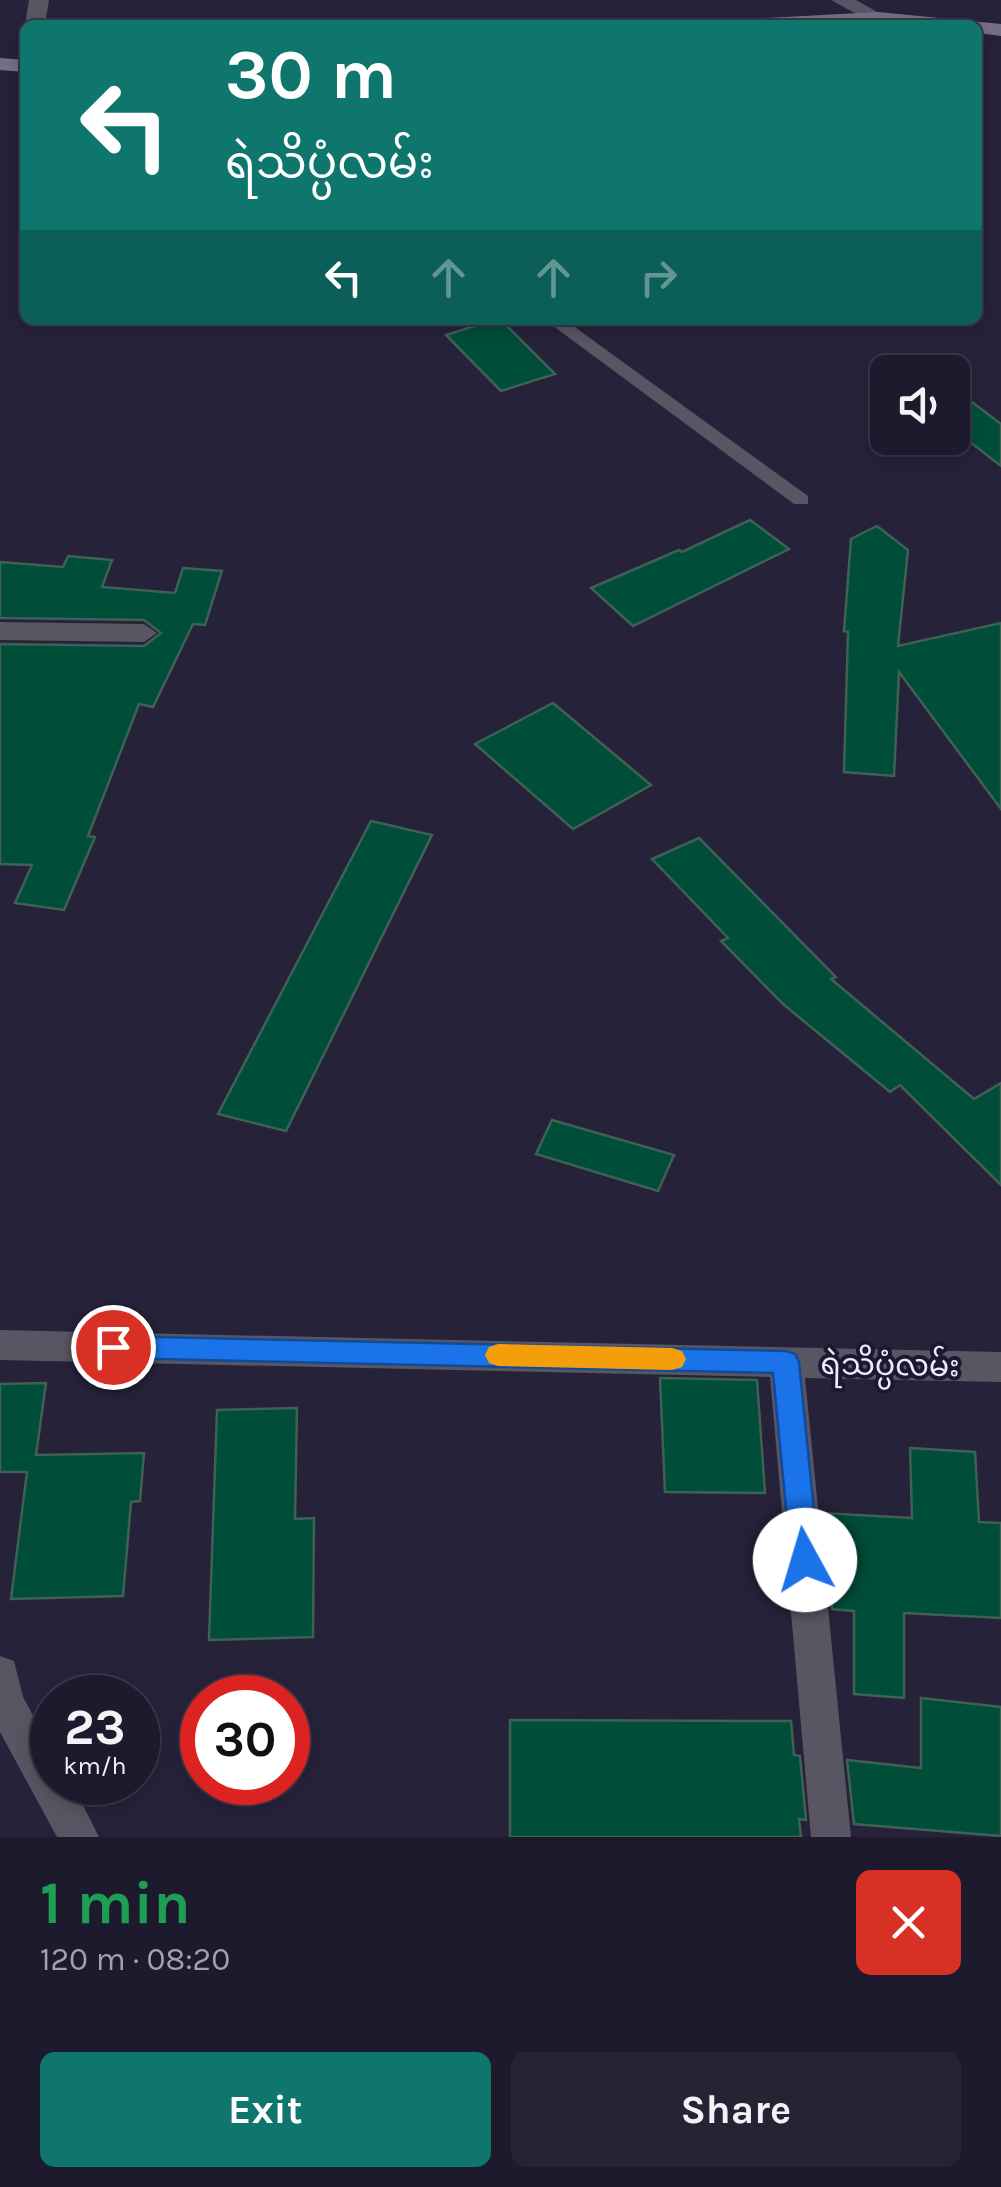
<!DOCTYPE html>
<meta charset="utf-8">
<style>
:root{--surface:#1c1a2c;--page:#252334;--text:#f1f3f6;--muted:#a0a1a9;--line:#3a3848;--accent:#0f766e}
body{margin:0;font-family:Karla,"Noto Sans Myanmar",sans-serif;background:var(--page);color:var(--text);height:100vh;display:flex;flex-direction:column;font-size:38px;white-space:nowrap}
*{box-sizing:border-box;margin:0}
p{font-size:32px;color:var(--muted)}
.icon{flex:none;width:55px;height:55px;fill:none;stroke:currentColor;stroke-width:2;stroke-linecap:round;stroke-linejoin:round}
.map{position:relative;height:1837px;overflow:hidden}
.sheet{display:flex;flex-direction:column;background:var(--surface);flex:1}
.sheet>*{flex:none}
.banner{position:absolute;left:20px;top:20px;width:962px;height:305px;border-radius:15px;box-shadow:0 5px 15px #0003,0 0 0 2px var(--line);background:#0f766e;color:#fff;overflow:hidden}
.controls{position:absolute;left:870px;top:355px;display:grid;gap:20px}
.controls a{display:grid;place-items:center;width:100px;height:100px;border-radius:15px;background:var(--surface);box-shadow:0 5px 15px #0003,0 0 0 2px var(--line);font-size:50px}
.speed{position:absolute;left:30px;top:1675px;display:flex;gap:20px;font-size:50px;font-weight:700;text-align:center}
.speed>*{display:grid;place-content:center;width:130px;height:130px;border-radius:50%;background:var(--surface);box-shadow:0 5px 15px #0003,0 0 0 2px var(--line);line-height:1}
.speed small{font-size:25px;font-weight:400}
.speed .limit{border:15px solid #d22;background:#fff;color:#111}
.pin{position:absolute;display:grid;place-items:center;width:85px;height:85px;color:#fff;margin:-42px;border:5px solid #fff;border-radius:50%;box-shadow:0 2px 10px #0007}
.me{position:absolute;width:110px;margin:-55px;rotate:354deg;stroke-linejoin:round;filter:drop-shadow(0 0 8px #0008)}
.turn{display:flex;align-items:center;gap:35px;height:210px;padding:0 40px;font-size:45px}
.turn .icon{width:130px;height:130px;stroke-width:2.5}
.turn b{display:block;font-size:70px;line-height:85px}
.lanes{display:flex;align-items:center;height:95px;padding:0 40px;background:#0003;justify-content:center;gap:50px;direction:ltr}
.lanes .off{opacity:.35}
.round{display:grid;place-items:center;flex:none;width:105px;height:105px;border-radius:15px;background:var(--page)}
.overview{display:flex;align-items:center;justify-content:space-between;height:170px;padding:0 40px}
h1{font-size:60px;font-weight:700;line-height:75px;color:#1e9e55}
.action{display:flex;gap:20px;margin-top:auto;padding:20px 40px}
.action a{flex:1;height:115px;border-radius:15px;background:var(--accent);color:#fff;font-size:40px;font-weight:700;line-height:115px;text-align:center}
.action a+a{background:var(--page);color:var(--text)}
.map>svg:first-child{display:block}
.building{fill:#004d3a;stroke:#3f6154;stroke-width:2.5}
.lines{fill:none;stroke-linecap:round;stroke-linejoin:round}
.service{fill:#575662;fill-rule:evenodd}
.minor{fill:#575662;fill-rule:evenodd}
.secondary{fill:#737084;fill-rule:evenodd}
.route{fill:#1a73e8;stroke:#114b97;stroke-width:2.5}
.slow{fill:#f59e0b}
.labels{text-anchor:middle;stroke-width:8;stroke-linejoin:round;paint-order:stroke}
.street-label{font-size:30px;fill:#edebfc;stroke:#1d1830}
</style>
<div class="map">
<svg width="1001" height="1837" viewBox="0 0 1001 1837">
<rect width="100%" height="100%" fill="#26223a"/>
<path class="building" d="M 494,320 L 501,320 L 555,374 L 501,391 L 446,335 Z
M 952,387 L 1001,424 L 1001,466 L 952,428 Z
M 750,520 L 789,549 L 633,626 L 591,588 L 679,550 L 682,552 Z
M 877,526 L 908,550 L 898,646 L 1001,623 L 1001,809 L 899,672 L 894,776 L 844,772 L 848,632 L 844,631 L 851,539 Z
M 68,556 L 112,560 L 102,587 L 175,593 L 183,568 L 222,571 L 205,625 L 193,624 L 153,707 L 139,704 L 88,836 L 95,837 L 64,910 L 15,903 L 32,865 L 0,864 L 0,644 L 144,646 L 161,633 L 144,620 L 0,618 L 0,562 L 63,567 Z
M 553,703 L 651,785 L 573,829 L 475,744 Z
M 371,821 L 432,835 L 286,1131 L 218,1114 Z
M 699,838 L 836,977 L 831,979 L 974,1099 L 1001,1083 L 1001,1185 L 900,1085 L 890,1092 L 783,1004 L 721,941 L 728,938 L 652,859 Z
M 552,1120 L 674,1155 L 658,1191 L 536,1154 Z
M 660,1378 L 757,1380 L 765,1493 L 665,1492 Z
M 46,1383 L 36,1455 L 144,1453 L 140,1501 L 131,1502 L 123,1596 L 11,1599 L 27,1472 L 0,1472 L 0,1384 Z
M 297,1408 L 295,1519 L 314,1518 L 313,1637 L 209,1640 L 217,1410 Z
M 910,1448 L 975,1452 L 979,1522 L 1001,1523 L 1001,1618 L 904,1613 L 904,1698 L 854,1694 L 854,1611 L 832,1609 L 822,1513 L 912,1518 Z
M 921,1698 L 1001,1707 L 1001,1836 L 854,1824 L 847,1760 L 921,1768 Z
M 510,1720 L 791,1721 L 794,1755 L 800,1756 L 806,1820 L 799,1819 L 801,1837 L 510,1837 Z"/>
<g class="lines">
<path class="service" d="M 545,320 L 565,320 L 808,496 L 808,504 L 794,504 Z"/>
<path class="minor" d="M 29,0 L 49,0 L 45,25 L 25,25 Z
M 831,0 L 856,0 L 888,18 L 878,24 L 871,22 Z
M 0,622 L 144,624 L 157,633 L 144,642 L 0,640 Z
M 0,1330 L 1001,1352 L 1001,1382 L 805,1378 L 851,1837 L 811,1837 L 770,1377 L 0,1360 Z
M 0,1656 L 14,1661 L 23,1697 L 52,1750 L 52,1782 L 71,1782 L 99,1837 L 57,1837 L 0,1732 Z"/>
<path class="secondary" d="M 878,12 L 1001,24 L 1001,36 L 978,33 L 978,25 L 739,25 L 749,19 Z
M 0,58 L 25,60 L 25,72 L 0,70 Z"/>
</g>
<path class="route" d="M 113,1336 L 786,1351 L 795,1354 L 799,1362 L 819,1560 L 815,1569 L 805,1573 L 795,1569 L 791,1560 L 773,1373 L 113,1358 L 104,1355 L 100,1347 L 104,1339 Z"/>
<path class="slow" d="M 498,1344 L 672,1348 L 682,1351 L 686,1359 L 682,1367 L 672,1370 L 498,1366 L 489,1363 L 485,1355 L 489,1347 Z"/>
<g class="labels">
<g class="street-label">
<text transform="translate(890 1365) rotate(1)" y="10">ရဲသိပ္ပံလမ်း</text>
</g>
</g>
</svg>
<div class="controls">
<a><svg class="icon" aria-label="sound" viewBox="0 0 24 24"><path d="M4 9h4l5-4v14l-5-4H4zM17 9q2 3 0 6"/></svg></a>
</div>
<div class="speed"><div>23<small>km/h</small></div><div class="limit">30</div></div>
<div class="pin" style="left:113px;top:1347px;background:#d93025"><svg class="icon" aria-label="arrive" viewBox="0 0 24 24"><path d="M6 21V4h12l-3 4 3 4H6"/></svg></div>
<svg class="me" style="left:805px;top:1560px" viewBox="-20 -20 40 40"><circle r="19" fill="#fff"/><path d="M0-13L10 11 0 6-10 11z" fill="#1a73e8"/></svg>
<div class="banner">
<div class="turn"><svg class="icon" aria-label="left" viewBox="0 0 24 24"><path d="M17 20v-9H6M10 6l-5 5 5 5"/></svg><div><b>30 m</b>ရဲသိပ္ပံလမ်း</div></div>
<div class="lanes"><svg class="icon" aria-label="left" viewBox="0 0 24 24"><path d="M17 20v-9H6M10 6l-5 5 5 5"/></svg><svg class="icon off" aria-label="ahead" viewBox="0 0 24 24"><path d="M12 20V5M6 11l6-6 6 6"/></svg><svg class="icon off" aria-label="ahead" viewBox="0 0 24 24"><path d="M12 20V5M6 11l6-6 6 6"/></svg><svg class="icon off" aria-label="right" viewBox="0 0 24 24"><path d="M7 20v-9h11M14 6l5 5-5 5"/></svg></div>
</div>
</div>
<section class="sheet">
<div class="overview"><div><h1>1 min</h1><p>120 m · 08:20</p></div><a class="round" style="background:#d93025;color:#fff"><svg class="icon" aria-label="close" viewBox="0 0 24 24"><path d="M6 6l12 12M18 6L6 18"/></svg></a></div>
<div class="action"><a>Exit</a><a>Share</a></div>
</section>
